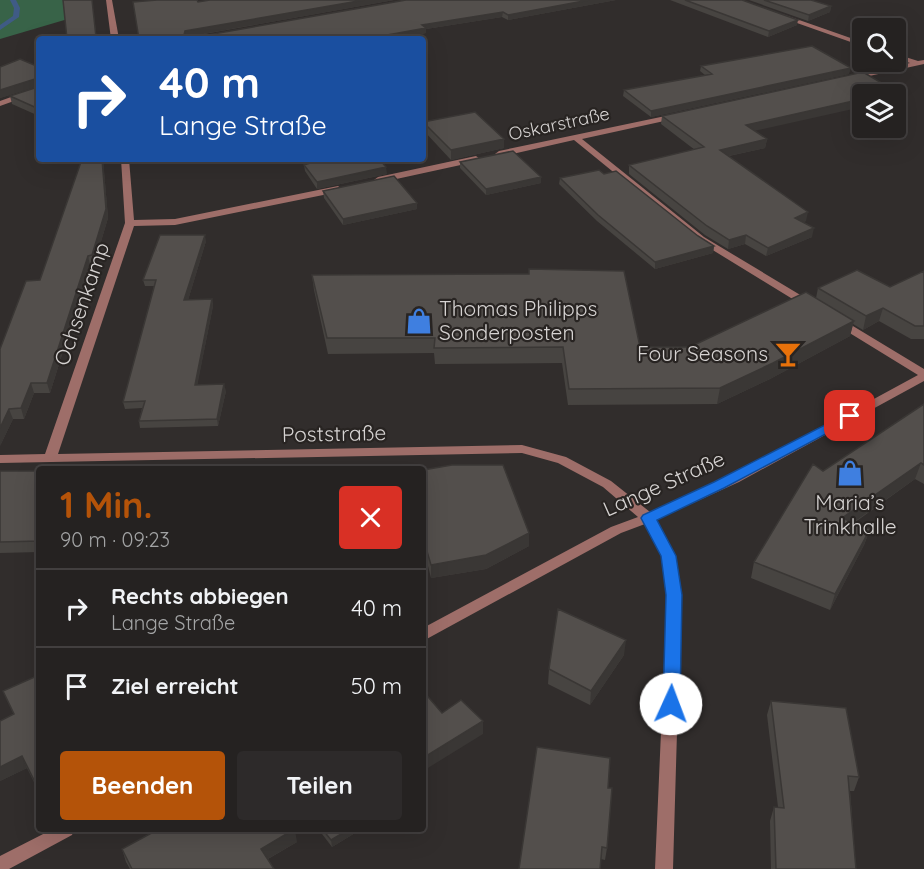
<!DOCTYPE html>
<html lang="de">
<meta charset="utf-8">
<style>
:root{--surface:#252221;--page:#2d2a2a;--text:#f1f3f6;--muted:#a3a4a5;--line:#423f3f;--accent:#b45309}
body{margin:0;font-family:Quicksand,sans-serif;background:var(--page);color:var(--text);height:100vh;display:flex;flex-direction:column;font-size:22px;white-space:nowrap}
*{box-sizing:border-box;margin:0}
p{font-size:20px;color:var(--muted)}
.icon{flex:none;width:33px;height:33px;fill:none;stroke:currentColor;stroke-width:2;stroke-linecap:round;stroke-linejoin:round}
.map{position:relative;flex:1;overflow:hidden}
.drawer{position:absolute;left:36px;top:466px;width:390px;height:366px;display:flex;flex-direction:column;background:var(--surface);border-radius:6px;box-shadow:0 6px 24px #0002,0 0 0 2px var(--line)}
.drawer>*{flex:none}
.hud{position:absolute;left:36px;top:36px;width:390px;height:126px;border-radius:6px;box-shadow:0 6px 24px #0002,0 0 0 2px var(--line);background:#1a4fa0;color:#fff;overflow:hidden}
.tools{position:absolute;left:852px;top:18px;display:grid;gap:12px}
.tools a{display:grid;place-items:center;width:54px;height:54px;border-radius:6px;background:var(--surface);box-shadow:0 6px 24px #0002,0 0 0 2px var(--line);font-size:30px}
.pin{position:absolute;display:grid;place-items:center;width:51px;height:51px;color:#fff;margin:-26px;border-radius:12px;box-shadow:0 3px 9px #0006}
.me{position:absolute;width:66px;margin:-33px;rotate:2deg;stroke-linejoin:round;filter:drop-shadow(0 0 4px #0008)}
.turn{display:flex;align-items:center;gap:21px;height:126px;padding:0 24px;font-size:27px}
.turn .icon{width:78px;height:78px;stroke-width:2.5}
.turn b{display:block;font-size:42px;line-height:51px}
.round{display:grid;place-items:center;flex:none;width:63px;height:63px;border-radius:6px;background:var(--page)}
.headline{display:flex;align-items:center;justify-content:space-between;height:102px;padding:0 24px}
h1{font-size:36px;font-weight:800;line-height:45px;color:var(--accent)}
.cta{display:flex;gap:12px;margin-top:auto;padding:12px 24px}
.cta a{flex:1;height:69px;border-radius:6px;background:var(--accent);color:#fff;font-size:24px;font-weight:800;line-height:69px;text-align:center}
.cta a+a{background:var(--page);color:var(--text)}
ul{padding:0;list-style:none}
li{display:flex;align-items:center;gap:18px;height:78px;padding:0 24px;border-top:2px solid var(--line)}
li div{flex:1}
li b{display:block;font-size:22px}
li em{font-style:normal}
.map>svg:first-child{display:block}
.green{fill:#386348}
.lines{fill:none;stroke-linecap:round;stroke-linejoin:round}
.stream{fill:#3f5b85;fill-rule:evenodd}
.street{fill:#9e6e69;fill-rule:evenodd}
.wall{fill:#474441}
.shaded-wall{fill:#3a3735}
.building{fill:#534f4c;stroke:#3a3735;stroke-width:1.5}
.route{fill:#1a73e8;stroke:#114b97;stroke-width:1.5}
.labels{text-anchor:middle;stroke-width:4.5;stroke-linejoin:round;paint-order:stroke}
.far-street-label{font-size:18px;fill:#d6d3d2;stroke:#282422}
.street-label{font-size:21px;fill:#d6d3d2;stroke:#282422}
.poi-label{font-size:21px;fill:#d6d3d2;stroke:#282422;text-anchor:start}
</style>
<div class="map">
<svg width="924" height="869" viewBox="0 0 924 869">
<rect width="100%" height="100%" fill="#312d2c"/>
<path class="green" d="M 0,0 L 76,0 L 78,16 L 0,39 Z"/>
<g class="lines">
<path class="stream" d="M 10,0 L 16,0 L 20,8 L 19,17 L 0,30 L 0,25 L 13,16 L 14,8 Z"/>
<path class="street" d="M 106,0 L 112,0 L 119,39 L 111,39 Z
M 782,14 L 862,42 L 862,46 L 780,17 L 779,16 Z
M 896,54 L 918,61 L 924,60 L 924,64 L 851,80 L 847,78 L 910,63 L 896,58 Z
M 39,87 L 39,92 L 0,106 L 0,101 Z
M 675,114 L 679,116 L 678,118 L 582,139 L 704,237 L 812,302 L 813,304 L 812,306 L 804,306 L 698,241 L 574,140 L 499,157 L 495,154 L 499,151 Z
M 476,156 L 480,159 L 479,161 L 378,183 L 374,180 L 378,177 Z
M 121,159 L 129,159 L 134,220 L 175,219 L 338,186 L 342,189 L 338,192 L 175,225 L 134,226 L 58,454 L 522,445 L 566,457 L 611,481 L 650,512 C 743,474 829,423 918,375 L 835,324 L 834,322 L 835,320 L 843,320 L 924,369 L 924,381 L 739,482 L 656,520 L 675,556 L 681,595 L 673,869 L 655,869 L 667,595 L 661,556 L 645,524 L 621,533 L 423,641 L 423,628 L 611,527 L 638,517 L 603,487 L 558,463 L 522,453 L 0,463 L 0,455 L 45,454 L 125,223 Z
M 51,830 L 74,830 L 72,835 L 9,869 L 0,869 L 0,856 Z"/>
</g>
<path class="wall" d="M 210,0 L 394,0 L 193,36 L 202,36 L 406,0 L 616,0 L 508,20 L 502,17 L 426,29 L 426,33 L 395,39 L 139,39 L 198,2 Z
M 670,0 L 742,0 L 797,25 L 768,37 Z
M 749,0 L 811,0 L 831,6 L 830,12 L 808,21 Z
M 701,66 L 849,74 L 651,117 L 623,96 L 624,90 L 705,75 L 700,71 Z
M 0,67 L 39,67 L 39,116 L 12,104 L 10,96 L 38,86 L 0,98 Z
M 662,116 L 754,131 L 767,139 L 765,148 L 729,156 L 806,221 L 803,222 L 812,237 L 766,256 L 745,244 L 728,249 L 705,235 L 629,174 L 629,165 L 695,150 L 661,124 Z
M 423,122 L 504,139 L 504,148 L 451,160 L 424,131 Z
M 82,159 L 103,159 L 108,218 L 94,265 L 90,265 L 50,393 L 34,393 L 24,419 L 13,419 L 0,446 L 40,280 Z
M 304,159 L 379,159 L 387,174 L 317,189 L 305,171 L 304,165 L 307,164 L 305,162 Z
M 460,162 L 541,177 L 541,183 L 486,195 L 460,168 Z
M 604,174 L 714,246 L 713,253 L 655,269 L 597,221 L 559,184 L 560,178 Z
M 323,191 L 417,209 L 343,225 L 324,198 Z
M 206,241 L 188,300 L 212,299 L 213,306 L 197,385 L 226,391 L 218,426 L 140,428 L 139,421 L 142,408 L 125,409 L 123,402 L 154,286 L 145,286 L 143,280 Z
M 529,269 L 640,347 L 690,347 L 816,298 L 818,288 L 890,287 L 924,271 L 924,339 L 911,339 L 879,321 L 863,330 L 853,324 L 850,336 L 770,379 L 717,404 L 568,405 L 562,363 L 435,364 L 434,353 L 328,354 L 314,290 L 312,275 L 529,274 Z
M 924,404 L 924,484 L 915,479 L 854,523 L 870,529 L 864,545 L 830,610 L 751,578 L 754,562 L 823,471 Z
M 423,470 L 529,546 L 486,569 L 431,578 L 425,554 L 423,554 Z
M 0,471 L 39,471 L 39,552 L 0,553 Z
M 624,655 L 590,705 L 548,684 L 549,669 Z
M 39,675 L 39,792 L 27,768 L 0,781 L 0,721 L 14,715 L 3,691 Z
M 771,701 L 859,777 L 854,791 L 850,791 L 856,869 L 771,869 L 770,821 L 774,807 L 778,807 L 767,715 Z
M 608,788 L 607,848 L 605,860 L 601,859 Z
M 319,830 L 360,830 L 332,847 Z
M 297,842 L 268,859 L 274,869 L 130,869 L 126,862 L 122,849 Z"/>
<path class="shaded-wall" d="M 92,0 L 97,39 L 73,39 Z
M 364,0 L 394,0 L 186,37 L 184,35 L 185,31 Z
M 589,0 L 616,0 L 508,20 L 508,15 Z
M 831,6 L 830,12 L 808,21 L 809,15 Z
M 503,12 L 502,17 L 426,29 L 426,33 L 395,39 L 365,39 L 422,25 Z
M 798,20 L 797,25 L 768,37 L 769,31 Z
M 851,68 L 849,74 L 651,117 L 651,111 Z
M 38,78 L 39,86 L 0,98 L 0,90 Z
M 897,92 L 896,96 L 896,94 L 884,94 Z
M 862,99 L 862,107 L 745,133 L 746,125 Z
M 504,139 L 504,148 L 451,160 L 451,150 Z
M 767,139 L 765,148 L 719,158 L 720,150 Z
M 102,159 L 103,159 L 108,218 L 94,265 L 92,255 Z
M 386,167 L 387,174 L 317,189 L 317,182 Z
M 541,177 L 541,183 L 486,195 L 486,189 Z
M 417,203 L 417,209 L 343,225 L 343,219 Z
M 808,212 L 806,221 L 793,227 L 795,218 Z
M 814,228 L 812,237 L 766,256 L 768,248 Z
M 205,235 L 206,241 L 186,307 L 184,300 Z
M 746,235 L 745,244 L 728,249 L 729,240 Z
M 714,246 L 713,253 L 655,269 L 655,262 Z
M 88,256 L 90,265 L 50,393 L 47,383 Z
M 212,299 L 213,306 L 196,392 L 195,385 Z
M 883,308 L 879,321 L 863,330 L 866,316 Z
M 854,321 L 850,336 L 770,379 L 717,404 L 720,388 Z
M 31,383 L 34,393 L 24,419 L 21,408 Z
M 224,384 L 226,391 L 218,426 L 217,419 Z
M 9,409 L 13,419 L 0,446 L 0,428 Z
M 921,463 L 915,479 L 837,534 L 842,518 Z
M 870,529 L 864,545 L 830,610 L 835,594 Z
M 529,533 L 529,546 L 486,569 L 431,578 L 431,565 Z
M 423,541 L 424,541 L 425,554 L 423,554 Z
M 626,640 L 624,655 L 590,705 L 591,691 Z
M 483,721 L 483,734 L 423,771 L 423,758 Z
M 22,756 L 27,768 L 0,781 L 0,767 Z
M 293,830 L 295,830 L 297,842 L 264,861 L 261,849 Z
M 348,830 L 360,830 L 332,847 L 331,840 Z"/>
<path class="building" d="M 63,0 L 92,0 L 96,37 L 67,39 Z
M 157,0 L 197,0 L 198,2 L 210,0 L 364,0 L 185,31 L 184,35 L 202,36 L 406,0 L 589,0 L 508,15 L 503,12 L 422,25 L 426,28 L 365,39 L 139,39 L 133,2 Z
M 685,0 L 742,0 L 798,20 L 769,31 Z
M 764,0 L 811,0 L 831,6 L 809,15 Z
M 812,46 L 851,68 L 651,111 L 624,90 L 712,74 L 701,66 Z
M 20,59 L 39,67 L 39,109 L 10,96 L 38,87 L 38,78 L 0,90 L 0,67 Z
M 863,72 L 897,92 L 884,94 L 862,94 L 862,99 L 746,125 L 767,139 L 720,150 L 808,212 L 795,218 L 814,228 L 768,248 L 746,235 L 729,240 L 707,226 L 629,165 L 704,147 L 662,116 Z
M 475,112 L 504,139 L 451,150 L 423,122 Z
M 513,151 L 541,177 L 486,189 L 460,162 Z
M 82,159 L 102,159 L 106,209 L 92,255 L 88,256 L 47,383 L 31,383 L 21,408 L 9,409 L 0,428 L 0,349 L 26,281 L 40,280 Z
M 307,159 L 379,159 L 386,167 L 317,182 L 304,165 L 310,163 Z
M 599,170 L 604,174 L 616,171 L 698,236 L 714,246 L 655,262 L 598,215 L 560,178 Z
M 394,176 L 417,203 L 343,219 L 323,191 Z
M 160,235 L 205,235 L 184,300 L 212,299 L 195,385 L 224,384 L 217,419 L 139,421 L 145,401 L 123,402 L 156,280 L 143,280 Z
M 529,269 L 624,271 L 640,347 L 690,347 L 806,292 L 854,321 L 773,363 L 720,388 L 569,389 L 563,347 L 434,348 L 435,338 L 327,338 L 312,275 L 529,274 Z
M 857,270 L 890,287 L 924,271 L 924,326 L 915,326 L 883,308 L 866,316 L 818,288 Z
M 924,404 L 924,465 L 921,463 L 842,518 L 870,529 L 835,594 L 754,562 L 813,464 L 823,471 Z
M 452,465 L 503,465 L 529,533 L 486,555 L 431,565 L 424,541 L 423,541 L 423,470 Z
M 206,466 L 308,467 L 308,470 L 205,470 Z
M 0,471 L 39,471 L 39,541 L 0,542 Z
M 558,609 L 626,640 L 591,691 L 549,669 Z
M 39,675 L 39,785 L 37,786 L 22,756 L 0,767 L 0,721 L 14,714 L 3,691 Z
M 423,691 L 442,713 L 461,700 L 483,721 L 423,758 Z
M 771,701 L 846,708 L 859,777 L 848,776 L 856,869 L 776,869 L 774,807 L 784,808 Z
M 537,747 L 610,758 L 608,788 L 612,788 L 607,848 L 602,847 L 600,869 L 519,869 Z
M 157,830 L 293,830 L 261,849 L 274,869 L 132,869 L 122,849 Z
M 323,830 L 348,830 L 331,840 Z"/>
<path class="route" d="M 850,412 L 856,416 L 854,419 L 724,488 L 657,520 L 676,556 L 682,595 L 680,704 L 677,709 L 671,711 L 665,709 L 663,704 L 666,595 L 661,556 L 641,518 L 643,515 L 714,482 Z"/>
<defs>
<g id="shop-bare" transform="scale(2.07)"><path d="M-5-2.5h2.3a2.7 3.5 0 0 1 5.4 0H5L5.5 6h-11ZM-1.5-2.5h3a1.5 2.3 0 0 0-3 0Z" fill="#3f7fe0" stroke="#282422" stroke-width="2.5" paint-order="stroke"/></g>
<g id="bar-bare" transform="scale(2.07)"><path d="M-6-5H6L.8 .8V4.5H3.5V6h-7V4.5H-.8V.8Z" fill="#e8710a" stroke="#282422" stroke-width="2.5" paint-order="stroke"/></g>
</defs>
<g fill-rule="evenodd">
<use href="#shop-bare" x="419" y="321"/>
<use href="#bar-bare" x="788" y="354"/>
<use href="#shop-bare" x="850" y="473"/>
</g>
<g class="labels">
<g class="far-street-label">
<text transform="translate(559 124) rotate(-12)" y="6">Oskarstraße</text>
</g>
<g class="street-label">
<text transform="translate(82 304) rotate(-71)" y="7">Ochsenkamp</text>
<text transform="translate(334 434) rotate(-1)" y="7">Poststraße</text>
<text transform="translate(664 484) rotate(-24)" y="7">Lange Straße</text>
</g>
<g class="poi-label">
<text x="439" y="316">Thomas Philipps<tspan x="439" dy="24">Sonderposten</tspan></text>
<text x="768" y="361" text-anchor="end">Four Seasons</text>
<text x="850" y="510" text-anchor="middle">Maria’s<tspan x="850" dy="24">Trinkhalle</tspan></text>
</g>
</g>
</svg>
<div class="tools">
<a><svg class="icon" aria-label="search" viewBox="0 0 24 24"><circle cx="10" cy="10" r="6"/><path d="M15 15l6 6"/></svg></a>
<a><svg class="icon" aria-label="layers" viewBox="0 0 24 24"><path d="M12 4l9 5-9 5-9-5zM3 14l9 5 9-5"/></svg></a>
</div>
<div class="pin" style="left:850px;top:416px;background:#d93025"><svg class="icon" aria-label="arrive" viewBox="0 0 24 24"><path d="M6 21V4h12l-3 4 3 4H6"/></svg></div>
<svg class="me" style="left:671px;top:704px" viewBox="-20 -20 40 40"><circle r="19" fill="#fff"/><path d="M0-13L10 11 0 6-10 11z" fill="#1a73e8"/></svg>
<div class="hud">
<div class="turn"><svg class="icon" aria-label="right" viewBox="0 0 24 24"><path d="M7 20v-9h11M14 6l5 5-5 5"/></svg><div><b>40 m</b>Lange Straße</div></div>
</div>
<section class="drawer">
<div class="headline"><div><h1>1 Min.</h1><p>90 m · 09:23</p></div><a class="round" style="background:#d93025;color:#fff"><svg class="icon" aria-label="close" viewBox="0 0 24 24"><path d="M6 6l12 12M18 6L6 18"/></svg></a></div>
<ul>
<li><svg class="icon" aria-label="right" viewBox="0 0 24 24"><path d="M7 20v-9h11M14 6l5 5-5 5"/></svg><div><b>Rechts abbiegen</b><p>Lange Straße</p></div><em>40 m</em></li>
<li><svg class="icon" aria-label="arrive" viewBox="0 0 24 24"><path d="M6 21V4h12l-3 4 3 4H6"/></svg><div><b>Ziel erreicht</b></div><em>50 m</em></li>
</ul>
<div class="cta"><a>Beenden</a><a>Teilen</a></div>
</section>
</div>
